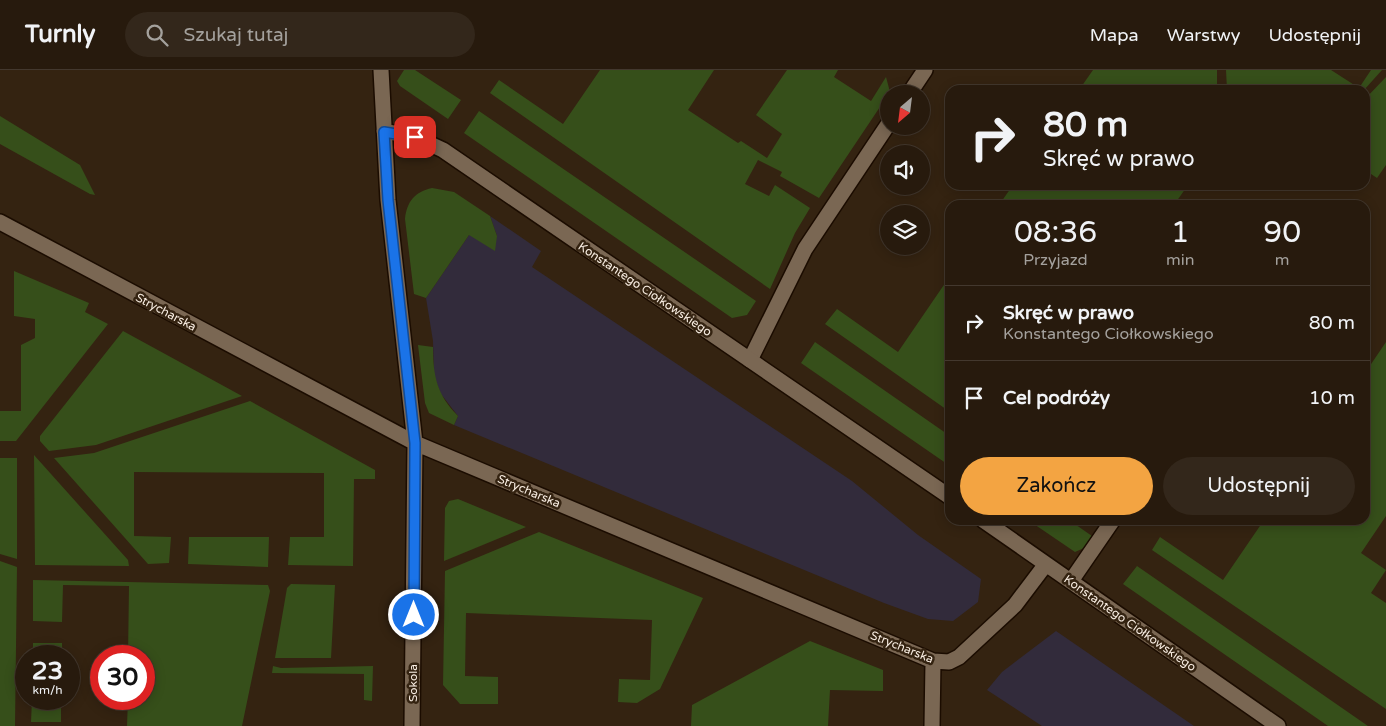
<!DOCTYPE html>
<html lang="pl">
<meta charset="utf-8">
<style>
:root{--surface:#271a0d;--page:#33271b;--text:#f1f3f6;--muted:#a4a19d;--line:#43382e;--accent:#f3a442}
body{margin:0;font-family:"Varela Round",sans-serif;background:var(--page);color:var(--text);height:100vh;display:flex;flex-direction:column;font-size:19px;white-space:nowrap}
*{box-sizing:border-box;margin:0}
p{font-size:16px;color:var(--muted)}
.icon{flex:none;width:28px;height:28px;fill:none;stroke:currentColor;stroke-width:2;stroke-linecap:round;stroke-linejoin:round}
.map{position:relative;flex:1;overflow:hidden}
.drawer{position:absolute;left:945px;top:130px;width:425px;height:325px;display:flex;flex-direction:column;background:var(--surface);border-radius:15px;box-shadow:0 2px 12px #0003,0 0 0 1px var(--line)}
.drawer>*{flex:none}
.guide{position:absolute;left:945px;top:15px;width:425px;height:105px;border-radius:15px;box-shadow:0 2px 12px #0003,0 0 0 1px var(--line);background:#271a0d;color:var(--text);overflow:hidden}
.needle{width:32px;rotate:208deg}
.tools{position:absolute;left:880px;top:15px;display:grid;gap:10px}
.tools a{display:grid;place-items:center;width:50px;height:50px;border-radius:50%;background:var(--surface);box-shadow:0 2px 12px #0003,0 0 0 1px var(--line);font-size:25px}
.speed{position:absolute;left:15px;top:575px;display:flex;gap:10px;font-size:25px;font-weight:700;text-align:center}
.speed>*{display:grid;place-content:center;width:65px;height:65px;border-radius:50%;background:var(--surface);box-shadow:0 2px 12px #0003,0 0 0 1px var(--line);line-height:1}
.speed small{font-size:12px;font-weight:400}
.speed .limit{border:8px solid #d22;background:#fff;color:#111}
.pin{position:absolute;display:grid;place-items:center;width:42px;height:42px;color:#fff;margin:-21px;border-radius:10px;box-shadow:0 2px 8px #0006}
.me{position:absolute;width:55px;margin:-28px;rotate:0deg;stroke-linejoin:round;filter:drop-shadow(0 0 4px #0008)}
.turn{display:flex;align-items:center;gap:18px;height:105px;padding:0 15px;font-size:22px}
.turn .icon{width:65px;height:65px;stroke-width:2.5}
.turn b{display:block;font-size:35px;line-height:42px}
.eta{display:flex;justify-content:space-evenly;align-items:center;height:85px;text-align:center}
.eta b{font-size:30px;font-weight:600;line-height:35px}
.cta{display:flex;gap:10px;margin-top:auto;padding:10px 15px}
.cta a{flex:1;height:58px;border-radius:30px;background:var(--accent);color:#111;font-size:20px;font-weight:600;line-height:58px;text-align:center}
.cta a+a{background:var(--page);color:var(--text)}
ul{padding:0;list-style:none}
li{display:flex;align-items:center;gap:15px;height:75px;padding:0 15px;border-top:1px solid var(--line)}
li div{flex:1}
li b{display:block;font-size:19px}
li em{font-style:normal}
header{display:flex;align-items:center;gap:30px;box-sizing:border-box;height:70px;padding:0 25px;background:var(--surface);border-bottom:1px solid var(--line)}
header strong{font-size:24px}
nav{display:flex;gap:28px;margin-inline-start:auto;font-size:18px}
.search{width:350px;height:45px;background:var(--page);display:flex;align-items:center;gap:12px;box-sizing:border-box;padding:0 18px;border-radius:28px;color:var(--muted);font-size:19px}
.map>svg:first-child{display:block}
.commercial{fill:#322b3b}
.green{fill:#364f1a}
.lines{fill:none;stroke-linecap:round;stroke-linejoin:round}
.lane-casing{stroke:#1b0c00;stroke-width:18}
.street-casing{stroke:#1b0c00;stroke-width:18}
.lane{stroke:#7a6753;stroke-width:15}
.street{stroke:#7a6753;stroke-width:15}
.route-casing{stroke:#114b97;stroke-width:12}
.route{stroke:#1a73e8;stroke-width:9}
.labels{text-anchor:middle;stroke-width:5;stroke-linejoin:round;paint-order:stroke}
.street-label{font-size:12px;fill:#f9eee3;stroke:#342311}
</style>
<header>
<strong>Turnly</strong>
<div class="search"><svg class="icon" aria-label="search" viewBox="0 0 24 24"><circle cx="10" cy="10" r="6"/><path d="M15 15l6 6"/></svg>Szukaj tutaj</div>
<nav><a>Mapa</a><a>Warstwy</a><a>Udostępnij</a></nav>
</header>
<div class="map">
<svg width="1386" height="656" viewBox="0 0 1386 656">
<rect width="100%" height="100%" fill="#342311"/>
<path class="commercial" d="M 490,146 L 541,181 L 532,197 L 852,411 L 918,465 L 981,509 L 978,532 L 953,551 L 928,549 L 884,533 L 454,355 L 458,346 L 441,324 L 434,307 L 433,271 L 426,228 L 469,165 L 497,166 Z
M 1056,561 L 1194,656 L 1042,656 L 987,620 L 1002,602 Z"/>
<path class="green" d="M 404,0 L 415,0 L 461,30 L 448,49 L 400,16 L 397,11 Z
M 600,0 L 714,0 L 688,40 L 738,73 L 741,71 L 767,88 L 782,64 L 756,45 L 787,0 L 838,0 L 834,7 L 871,31 L 886,7 L 890,22 L 819,128 L 780,106 L 782,102 L 758,90 L 745,114 L 769,126 L 775,115 L 810,138 L 795,163 L 770,219 L 490,23 L 499,10 L 563,54 Z
M 1093,0 L 1217,0 L 1217,20 L 1079,20 Z
M 1226,0 L 1331,0 L 1359,18 L 1371,0 L 1382,0 L 1364,20 L 1227,20 Z
M 1386,7 L 1386,95 L 1377,108 L 1365,100 L 1365,29 Z
M 479,41 L 756,231 L 747,245 L 732,248 L 464,63 Z
M 0,46 L 80,95 L 95,125 L 90,124 L 0,74 Z
M 1013,115 L 1188,115 L 1174,135 L 999,135 Z
M 432,118 L 454,122 L 490,146 L 497,166 L 495,181 L 469,165 L 426,228 L 414,224 L 405,149 C 407,131 415,122 432,118 Z
M 14,201 L 89,233 L 85,242 L 108,254 L 16,371 L 0,371 L 0,341 L 21,341 L 21,275 L 35,268 L 35,249 L 14,246 Z
M 950,206 L 950,342 L 825,254 L 837,239 L 898,282 Z
M 123,261 L 242,326 L 96,375 L 49,381 L 40,371 L 40,366 Z
M 815,272 L 950,366 L 950,396 L 801,293 Z
M 1386,272 L 1386,446 L 1361,483 L 1386,500 L 1371,523 L 1386,533 L 1386,639 L 1152,480 L 1160,467 L 1223,510 L 1264,450 L 1365,450 L 1365,303 Z
M 418,275 L 433,277 C 433,306 437,325 458,346 L 454,355 L 429,343 L 425,333 Z
M 250,331 L 375,400 L 375,409 L 354,409 L 353,496 L 288,495 L 290,467 L 324,467 L 324,403 L 134,402 L 134,466 L 171,467 L 169,493 L 148,494 L 54,388 L 94,383 Z
M 34,385 L 128,490 L 129,496 L 35,495 Z
M 0,388 L 17,388 L 17,489 L 0,484 Z
M 458,429 L 526,457 L 444,491 L 445,438 L 449,431 Z
M 1028,450 L 1069,450 L 1092,466 L 1084,478 L 1075,482 Z
M 539,462 L 703,528 L 660,619 L 637,633 L 618,632 L 619,609 L 650,610 L 652,550 L 466,543 L 465,606 L 498,607 L 498,634 L 460,634 L 443,615 L 445,501 Z
M 189,467 L 269,467 L 268,497 L 188,494 Z
M 0,491 L 17,497 L 15,656 L 0,656 Z
M 1137,496 L 1368,656 L 1328,656 L 1123,514 Z
M 33,510 L 268,515 L 270,521 L 242,656 L 127,656 L 128,629 L 144,629 L 144,586 L 128,586 L 129,516 L 63,515 L 62,552 L 33,551 Z
M 291,514 L 335,515 L 331,588 L 275,588 L 287,518 Z
M 810,571 L 883,600 L 883,621 L 830,620 L 828,656 L 691,656 L 692,635 Z
M 33,573 L 62,573 L 62,586 L 33,586 Z
M 273,596 L 281,598 L 373,596 L 372,631 L 364,630 L 364,604 L 272,603 Z
M 32,629 L 61,629 L 61,652 L 31,652 Z"/>
<g class="lines">
<g class="lane-casing">
<path id="lane" d="M 909,24 L 925,0
M 750,290 L 805,179 L 889,53
M 1071,511 L 1113,450"/>
</g>
<g class="street-casing">
<path id="street" d="M 381,0 L 388,130 L 415,373 L 412,656
M 384,61 L 415,67 L 443,80 L 950,427
M 0,152 L 415,373 L 933,591 L 949,592 L 959,587 L 1015,535 L 1046,494
M 983,450 L 1278,656
M 932,656 L 933,591"/>
</g>
<use href="#lane" class="lane"/>
<use href="#street" class="street"/>
</g>
<g class="lines">
<g class="route-casing">
<path id="route" d="M 414,545 L 415,373 L 388,130 L 384,62 L 415,67"/>
</g>
<use href="#route" class="route"/>
</g>
<g class="labels">
<g class="street-label">
<text transform="translate(645 219) rotate(34)" y="4">Konstantego Ciołkowskiego</text>
<text transform="translate(166 242) rotate(28)" y="4">Strycharska</text>
<text transform="translate(529 421) rotate(23)" y="4">Strycharska</text>
<text transform="translate(1130 553) rotate(35)" y="4">Konstantego Ciołkowskiego</text>
<text transform="translate(902 577) rotate(22)" y="4">Strycharska</text>
<text transform="translate(413 613) rotate(-90)" y="4">Sokola</text>
</g>
</g>
</svg>
<div class="tools">
<a><svg class="needle" viewBox="-14 -14 28 28"><path d="M0-13l5 13h-10z" fill="#e53935"/><path d="M0 13l5-13h-10z" fill="#a4a19d"/></svg></a>
<a><svg class="icon" aria-label="sound" viewBox="0 0 24 24"><path d="M4 9h4l5-4v14l-5-4H4zM17 9q2 3 0 6"/></svg></a>
<a><svg class="icon" aria-label="layers" viewBox="0 0 24 24"><path d="M12 4l9 5-9 5-9-5zM3 14l9 5 9-5"/></svg></a>
</div>
<div class="speed"><div>23<small>km/h</small></div><div class="limit">30</div></div>
<div class="pin" style="left:415px;top:67px;background:#d93025"><svg class="icon" aria-label="arrive" viewBox="0 0 24 24"><path d="M6 21V4h12l-3 4 3 4H6"/></svg></div>
<svg class="me" style="left:414px;top:545px" viewBox="-20 -20 40 40"><circle r="17" fill="#1a73e8" stroke="#fff" stroke-width="3"/><path d="M0-11L8 9 0 5-8 9z" fill="#fff"/></svg>
<div class="guide">
<div class="turn"><svg class="icon" aria-label="right" viewBox="0 0 24 24"><path d="M7 20v-9h11M14 6l5 5-5 5"/></svg><div><b>80 m</b>Skręć w prawo</div></div>
</div>
<section class="drawer">
<div class="eta">
<div><b>08:36</b><p>Przyjazd</p></div>
<div><b>1</b><p>min</p></div>
<div><b>90</b><p>m</p></div>
</div>
<ul>
<li><svg class="icon" aria-label="right" viewBox="0 0 24 24"><path d="M7 20v-9h11M14 6l5 5-5 5"/></svg><div><b>Skręć w prawo</b><p>Konstantego Ciołkowskiego</p></div><em>80 m</em></li>
<li><svg class="icon" aria-label="arrive" viewBox="0 0 24 24"><path d="M6 21V4h12l-3 4 3 4H6"/></svg><div><b>Cel podróży</b></div><em>10 m</em></li>
</ul>
<div class="cta"><a>Zakończ</a><a>Udostępnij</a></div>
</section>
</div>
